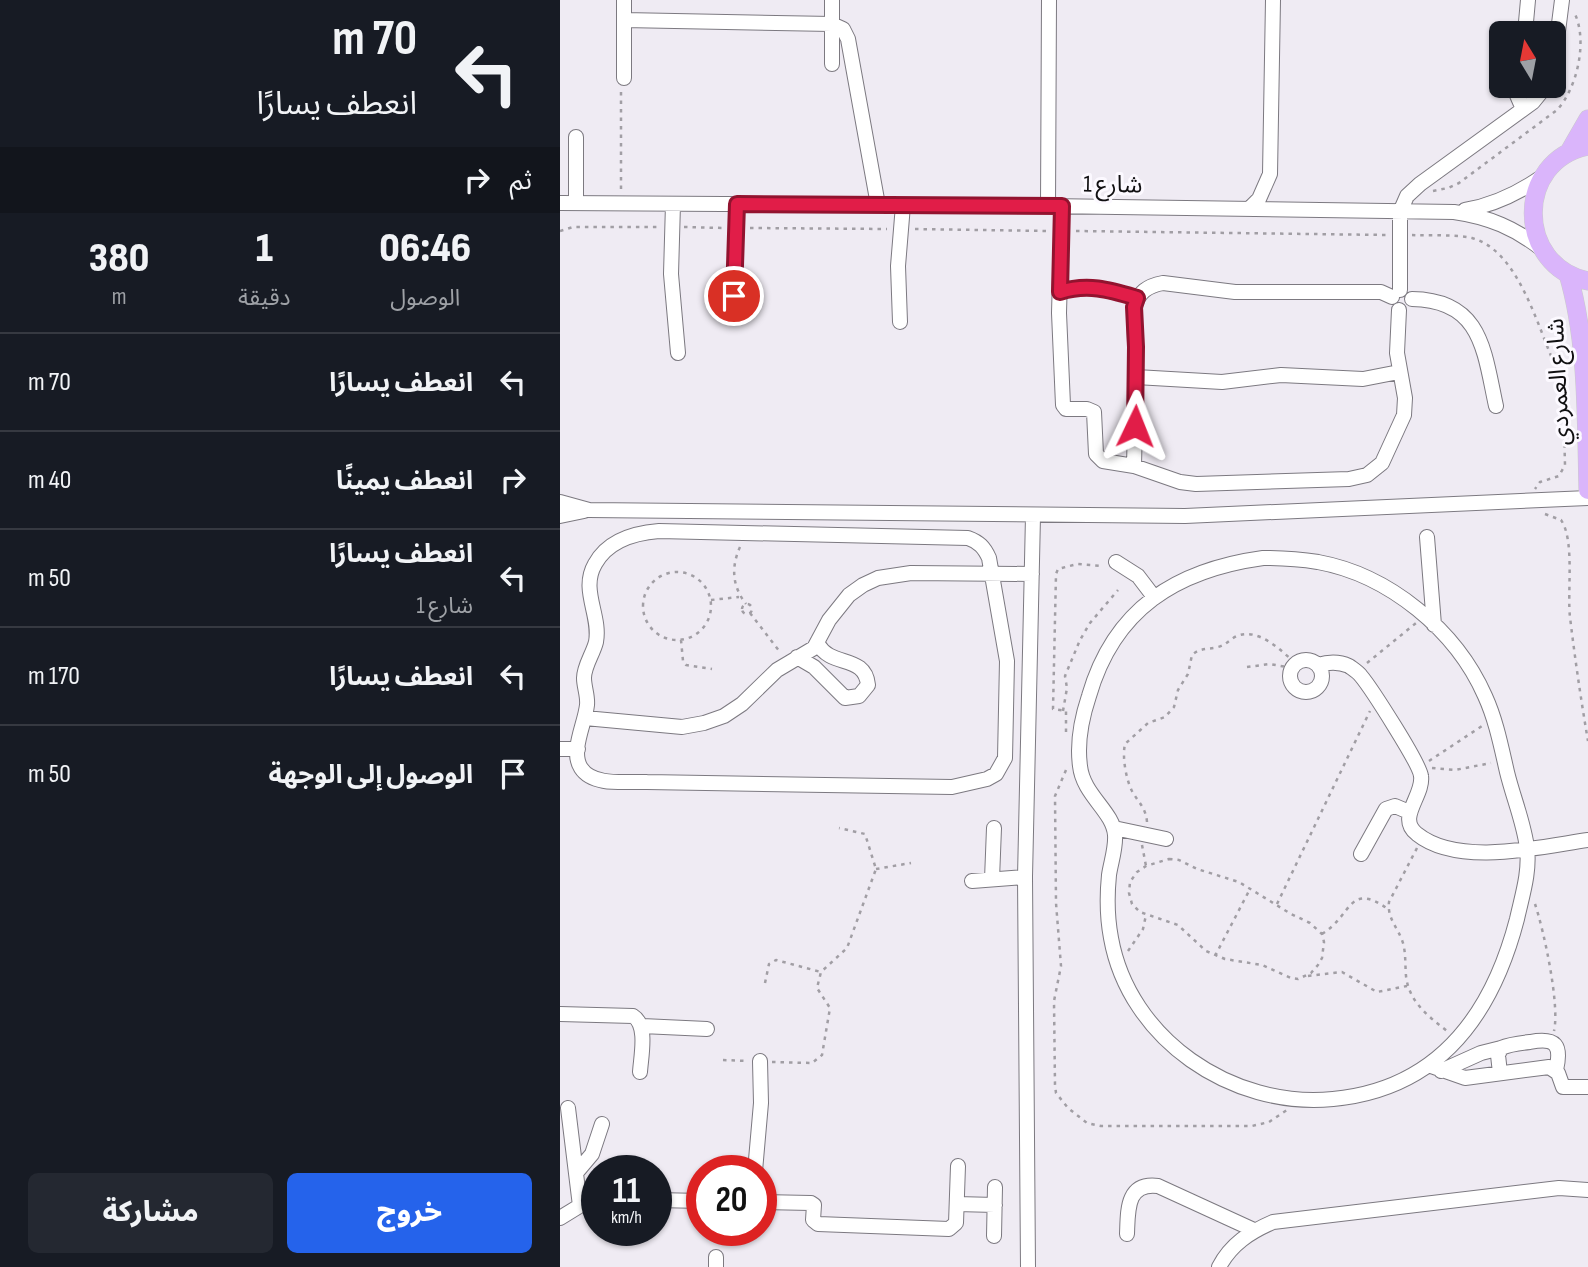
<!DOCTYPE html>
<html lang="ar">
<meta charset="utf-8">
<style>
:root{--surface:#171b24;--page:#242831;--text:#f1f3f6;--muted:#9ea1a6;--line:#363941;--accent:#2563eb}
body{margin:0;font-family:"Sofia Sans Condensed","Noto Sans Arabic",sans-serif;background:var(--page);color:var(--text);direction:rtl;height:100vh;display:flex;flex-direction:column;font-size:26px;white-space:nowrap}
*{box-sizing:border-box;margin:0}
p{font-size:23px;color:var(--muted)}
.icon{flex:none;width:38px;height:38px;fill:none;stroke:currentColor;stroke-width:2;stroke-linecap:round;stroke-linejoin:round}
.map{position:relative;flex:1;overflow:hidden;direction:ltr}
.sheet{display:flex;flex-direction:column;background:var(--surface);width:560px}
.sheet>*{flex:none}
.hud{background:#171b24;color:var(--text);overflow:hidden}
.needle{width:46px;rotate:350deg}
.fabs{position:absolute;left:929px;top:21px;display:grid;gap:14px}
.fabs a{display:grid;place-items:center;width:77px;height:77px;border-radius:10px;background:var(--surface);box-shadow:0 2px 5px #0004;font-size:35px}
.speed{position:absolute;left:21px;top:1155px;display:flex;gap:14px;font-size:35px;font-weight:700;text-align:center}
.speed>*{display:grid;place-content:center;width:91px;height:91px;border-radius:50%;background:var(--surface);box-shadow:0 2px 5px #0004;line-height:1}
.speed small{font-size:18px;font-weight:400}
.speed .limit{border:10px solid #d22;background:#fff;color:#111}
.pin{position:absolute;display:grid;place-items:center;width:60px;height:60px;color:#fff;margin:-30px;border:4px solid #fff;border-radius:50%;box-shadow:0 2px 7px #0007}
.me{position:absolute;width:77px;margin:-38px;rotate:2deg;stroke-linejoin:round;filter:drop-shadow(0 0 5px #0008)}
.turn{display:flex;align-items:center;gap:24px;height:147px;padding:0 28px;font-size:32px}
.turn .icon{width:91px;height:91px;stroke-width:2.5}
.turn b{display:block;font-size:49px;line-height:60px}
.then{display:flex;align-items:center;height:66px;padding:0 28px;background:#0003;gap:14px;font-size:26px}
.eta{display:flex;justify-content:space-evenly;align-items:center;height:119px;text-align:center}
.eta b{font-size:42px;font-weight:800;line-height:49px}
.action{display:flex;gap:14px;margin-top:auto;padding:14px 28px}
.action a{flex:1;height:80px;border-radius:10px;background:var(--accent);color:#fff;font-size:28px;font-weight:800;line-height:80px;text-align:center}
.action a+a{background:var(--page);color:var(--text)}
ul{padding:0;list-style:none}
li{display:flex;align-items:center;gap:21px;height:98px;padding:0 28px;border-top:2px solid var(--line)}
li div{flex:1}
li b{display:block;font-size:26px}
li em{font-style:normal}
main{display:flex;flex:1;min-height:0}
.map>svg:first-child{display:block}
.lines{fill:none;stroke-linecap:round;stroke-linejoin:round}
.minor-casing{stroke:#7c7980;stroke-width:16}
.major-casing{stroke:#cacacb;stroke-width:19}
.path{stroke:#a19ea4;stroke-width:2.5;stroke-dasharray:3.5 5;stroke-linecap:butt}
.minor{stroke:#fff;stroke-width:14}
.major{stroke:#dab5fb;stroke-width:18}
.route-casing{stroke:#92132f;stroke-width:18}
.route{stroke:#e11d48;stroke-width:12}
.labels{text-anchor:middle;stroke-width:6;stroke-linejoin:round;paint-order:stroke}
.street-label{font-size:24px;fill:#100f11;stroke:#fcf9ff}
</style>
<main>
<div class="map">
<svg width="1028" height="1267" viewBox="0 0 1028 1267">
<rect width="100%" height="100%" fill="#efebf3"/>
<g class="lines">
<g class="minor-casing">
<path id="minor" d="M 64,20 L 272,24 L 283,29 L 288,39 L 318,205
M 965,33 L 968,0
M 994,63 L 1002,0
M 272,64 L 272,0
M 64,78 L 64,0
M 953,86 L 963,109
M 16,137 L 16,203
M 0,203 L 488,206 L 894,212 C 929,217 955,228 983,250
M 113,204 L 111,274 L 118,353
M 488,206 L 489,0
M 502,206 L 499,313 L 503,405 L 506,409 L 527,409 L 534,412 L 536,454 L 543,461 L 574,466 L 620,482 L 636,484 L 789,479 L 807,475 L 822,463 L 844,415 L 845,398 L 837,353 L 839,310
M 689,209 L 699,199 L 710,174 L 713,0
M 905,210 C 935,205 959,193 983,176
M 840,290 L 840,212 L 847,196 L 860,184 L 973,102 L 986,86
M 500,292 C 528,283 550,290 577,298
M 174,296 L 177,204
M 852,299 C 922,300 924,351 936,406
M 340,322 L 338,266 L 343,205
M 576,377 L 662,382 L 721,375 L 803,379 L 839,372
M 574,466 L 576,377 L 574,307 C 579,292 587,286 603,283 L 675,292 L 821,292 L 832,297
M 0,502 L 29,510 L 625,516 L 1028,498
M 0,516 L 24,511
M 99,531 L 408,538 C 419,542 424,547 429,558 L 447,661 L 445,758 L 436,774 L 427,779 L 392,787 L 87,782 C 68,781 33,787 21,768 C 10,751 25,724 27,705 C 28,696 24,687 24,678 C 24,666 33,654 36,642 C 41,615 20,590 35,564 C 48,540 74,533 99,531 Z
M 867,537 L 874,625
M 703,558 C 721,558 739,559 758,562 C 829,575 896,630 925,696 C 936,720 941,746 947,772 C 953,797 964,823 967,848 C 970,872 962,896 957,919 C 932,1015 879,1089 773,1099 C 672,1109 569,1039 551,938 C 547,917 547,895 549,875 C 551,862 556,848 555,835 C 553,811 523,795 520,766 C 517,744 522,717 529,696 C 554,609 616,570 703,558 Z
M 556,562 L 578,576 L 594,597
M 237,657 L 254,667 L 285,698 L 299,696 L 308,685 C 305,654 271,668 258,644
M730 676a16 16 0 1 1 32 0a16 16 0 1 1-32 0Z
M 758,665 C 768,662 778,661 789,666 C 793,669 798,672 801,676 C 811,688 860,764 861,776 C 864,796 836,818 857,834 C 898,867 980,847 1028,840
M 25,718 L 122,727 L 144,723 L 164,716 L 182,704 L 217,670 L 254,648 L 269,620 L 289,595 L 303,585 L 318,578 L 351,573 L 472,574
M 0,749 L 18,749
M 554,828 L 606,839
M 801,854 L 826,809 L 835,806 L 849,812
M 432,879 L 434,828
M 412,881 L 465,877
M 0,1014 L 73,1016 C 88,1025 81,1056 80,1072
M 82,1026 L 147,1029
M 868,1065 L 905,1078 L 989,1067 L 998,1073 L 1003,1087 L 1028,1087
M 881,1071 L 921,1053 L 941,1048
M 940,1073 L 938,1055 L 941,1048 C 950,1044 960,1043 970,1042 C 996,1037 1002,1045 996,1070
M 8,1108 L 20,1206
M 195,1171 L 201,1103 L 200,1061
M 16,1173 L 32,1154 L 42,1124
M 96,1200 L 142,1201
M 201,1202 L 251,1203 L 254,1205 L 253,1220 L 258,1224 L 389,1229 L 396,1223 L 398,1166
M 397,1204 L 435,1205
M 0,1218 L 26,1202 L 37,1199
M 567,1234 C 568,1211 566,1182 598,1186 L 694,1230
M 434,1236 L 435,1187
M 156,1257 L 156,1267
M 468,1267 L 465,877 L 473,516
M 659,1267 C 671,1244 690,1232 713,1222 L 999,1188 L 1028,1190"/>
</g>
<g class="major-casing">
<path id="major" d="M 1028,146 C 955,160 955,266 1028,281
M 1009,152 L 1028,119
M 1008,274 C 1028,342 1026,418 1028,490"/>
</g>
<path class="path" d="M 61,189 L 61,91
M 873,191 L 888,188 L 899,183 L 997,110 C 1018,87 1028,39 1014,12
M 124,227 L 163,228
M 190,228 L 327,229
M 355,229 L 488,231
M 0,231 L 13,227 L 100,227
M 516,231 L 827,235
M 852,235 C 871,236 893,234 912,238 C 960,251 978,330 998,372 L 1003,388 L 1005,465 L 999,476 L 980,482 L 975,489
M 985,514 L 1001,520 C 1015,540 1007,593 1010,617 C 1015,659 1021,700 1028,741
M 180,547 C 171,567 172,586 186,604
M83 606a34 34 0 1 1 68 0a34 34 0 1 1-68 0Z
M 151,600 L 179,597
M182 609a5 5 0 1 1 10 0a5 5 0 1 1-10 0Z
M 190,613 L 220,652
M 121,640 L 123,661 L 126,665 L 152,669
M 807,663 L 856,623
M 687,667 L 710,664 L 732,668
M 503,711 L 507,688 L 505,676 L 520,640 L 530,623 L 558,590
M 506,732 L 506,711 L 493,709 L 496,574 L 498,569 L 517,564 L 543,566
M 869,761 L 922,726
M 872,768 L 895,770 L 931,763
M 506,770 L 495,796 L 496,903 L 501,966 L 494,1001 L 495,1085 L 496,1093 L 508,1108 L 527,1123 L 541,1126 L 692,1126 L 709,1122 L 727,1110
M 587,822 C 586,808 578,802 572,791 C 566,779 562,757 565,744 L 588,723 L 605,717 L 614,707 L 618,690 L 628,674 L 632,655 C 641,647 648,650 658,647 C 666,645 670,639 677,636 C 698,627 722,651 736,664
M 582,845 L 586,866
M 857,848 L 829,902 C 827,919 838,927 843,943 C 846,954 845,965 846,976 C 849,1002 868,1016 887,1031
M 609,859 L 619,860 L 637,869 L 679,882 L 731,914 L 750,923 L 762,934 L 764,942 L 762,958 L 758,965 L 751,973 L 738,979 L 731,978 L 702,965 L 665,959 L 646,951 L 618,925 L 580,912 L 572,904 L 569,893 L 570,882 L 577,872 L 586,866 Z
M 316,869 L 351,863
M 717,904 L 810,711
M 975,904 C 984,931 1000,1005 994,1031
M 762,934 C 793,915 788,881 828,909
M 568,951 L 583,929 L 586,915
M 655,956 L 690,889
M 748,976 L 782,972 L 817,992 L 847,986
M 205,983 L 209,964 L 216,960 L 261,972
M 163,1060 L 188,1061
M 212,1062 L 252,1063 L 262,1055 L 270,1008 L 257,988 L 261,972 L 287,948 L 316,869 L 305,834 L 279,828"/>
<use href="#minor" class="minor"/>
<use href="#major" class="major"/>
</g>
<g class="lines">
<g class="route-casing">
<path id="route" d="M 174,296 L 177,204 L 502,206 L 500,292 C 528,283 550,290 577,298 L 574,307 L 576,347 L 575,426"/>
</g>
<use href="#route" class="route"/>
</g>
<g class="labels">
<g class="street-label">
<text transform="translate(553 184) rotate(1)" y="8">شارع 1</text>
<text transform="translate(998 382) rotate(-93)" y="8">شارع العمردي</text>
</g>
</g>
</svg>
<div class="fabs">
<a><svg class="needle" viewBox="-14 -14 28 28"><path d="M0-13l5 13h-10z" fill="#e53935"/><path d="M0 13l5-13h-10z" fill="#9ea1a6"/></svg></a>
</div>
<div class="speed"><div>11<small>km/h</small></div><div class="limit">20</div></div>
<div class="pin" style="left:174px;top:296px;background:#d93025"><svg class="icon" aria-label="arrive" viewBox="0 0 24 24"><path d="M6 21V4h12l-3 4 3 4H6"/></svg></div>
<svg class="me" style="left:575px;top:426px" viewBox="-20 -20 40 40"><path d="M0-17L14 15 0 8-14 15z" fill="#e11d48" stroke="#fff" stroke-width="4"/></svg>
</div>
<section class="sheet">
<div class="hud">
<div class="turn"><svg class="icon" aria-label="left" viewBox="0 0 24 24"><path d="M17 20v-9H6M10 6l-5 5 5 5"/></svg><div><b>70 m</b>انعطف يسارًا</div></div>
<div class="then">ثم<svg class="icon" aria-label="right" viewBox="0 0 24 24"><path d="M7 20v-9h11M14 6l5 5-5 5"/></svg></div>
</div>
<div class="eta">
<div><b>06:46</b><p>الوصول</p></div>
<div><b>1</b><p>دقيقة</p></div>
<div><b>380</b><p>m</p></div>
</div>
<ul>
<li><svg class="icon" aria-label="left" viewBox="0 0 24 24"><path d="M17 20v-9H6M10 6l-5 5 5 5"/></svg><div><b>انعطف يسارًا</b></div><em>70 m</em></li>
<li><svg class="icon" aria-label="right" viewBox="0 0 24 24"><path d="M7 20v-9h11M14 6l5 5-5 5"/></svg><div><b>انعطف يمينًا</b></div><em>40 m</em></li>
<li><svg class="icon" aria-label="left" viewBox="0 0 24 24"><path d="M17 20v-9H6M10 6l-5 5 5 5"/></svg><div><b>انعطف يسارًا</b><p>شارع 1</p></div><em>50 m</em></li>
<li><svg class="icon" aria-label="left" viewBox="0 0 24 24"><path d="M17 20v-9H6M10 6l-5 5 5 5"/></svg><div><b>انعطف يسارًا</b></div><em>170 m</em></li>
<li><svg class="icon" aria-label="arrive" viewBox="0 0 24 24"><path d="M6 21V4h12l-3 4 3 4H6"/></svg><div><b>الوصول إلى الوجهة</b></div><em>50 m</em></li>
</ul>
<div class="action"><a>خروج</a><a>مشاركة</a></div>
</section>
</main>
